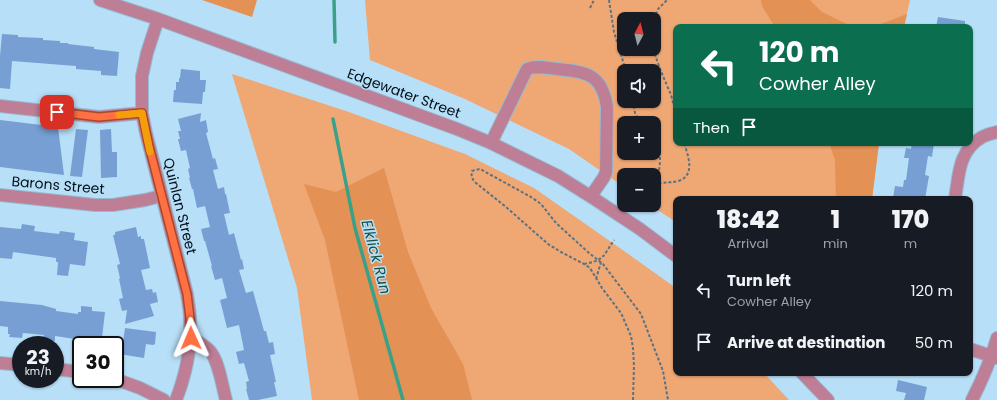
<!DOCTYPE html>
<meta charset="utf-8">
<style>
:root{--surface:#171b24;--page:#242831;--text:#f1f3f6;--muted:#9ea1a6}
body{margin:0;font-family:Poppins,sans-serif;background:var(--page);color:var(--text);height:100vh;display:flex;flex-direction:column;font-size:15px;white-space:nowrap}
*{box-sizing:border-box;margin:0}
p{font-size:13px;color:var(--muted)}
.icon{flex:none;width:22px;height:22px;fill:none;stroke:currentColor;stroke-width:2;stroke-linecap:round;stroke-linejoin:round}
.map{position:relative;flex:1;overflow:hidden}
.drawer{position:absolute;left:673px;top:196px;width:300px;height:180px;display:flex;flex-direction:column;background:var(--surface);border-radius:8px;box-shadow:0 1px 3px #0004}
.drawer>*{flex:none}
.banner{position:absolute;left:673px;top:24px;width:300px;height:122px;border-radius:8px;box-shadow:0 1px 3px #0004;background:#0b6e4f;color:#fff;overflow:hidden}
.needle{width:26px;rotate:7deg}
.tools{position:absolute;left:617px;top:12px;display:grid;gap:8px}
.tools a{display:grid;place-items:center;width:44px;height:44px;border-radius:8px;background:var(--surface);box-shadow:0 1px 3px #0004;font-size:20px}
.speed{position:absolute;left:12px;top:336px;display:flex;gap:8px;font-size:20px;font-weight:700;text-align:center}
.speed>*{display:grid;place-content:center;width:52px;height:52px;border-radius:50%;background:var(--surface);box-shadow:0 1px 3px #0004;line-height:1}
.speed small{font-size:10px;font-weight:400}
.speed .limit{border:2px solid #111;border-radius:6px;background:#fff;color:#111}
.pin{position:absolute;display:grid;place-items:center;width:34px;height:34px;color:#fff;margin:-17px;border-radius:8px;box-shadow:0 2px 6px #0006}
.me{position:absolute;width:44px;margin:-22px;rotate:359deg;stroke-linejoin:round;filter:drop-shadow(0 0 3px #0008)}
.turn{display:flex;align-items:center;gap:14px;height:84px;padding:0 20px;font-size:18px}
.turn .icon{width:52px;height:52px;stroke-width:2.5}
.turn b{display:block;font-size:28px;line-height:34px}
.then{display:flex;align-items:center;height:38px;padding:0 20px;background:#0003;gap:8px;font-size:15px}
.eta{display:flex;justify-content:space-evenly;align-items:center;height:68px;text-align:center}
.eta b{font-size:24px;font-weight:800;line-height:28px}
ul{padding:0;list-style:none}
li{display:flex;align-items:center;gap:12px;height:52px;padding:0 20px}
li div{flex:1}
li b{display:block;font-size:15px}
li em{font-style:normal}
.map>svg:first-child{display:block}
.green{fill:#efa774;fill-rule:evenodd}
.forest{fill:#e39154}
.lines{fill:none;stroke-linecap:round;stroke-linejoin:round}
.stream{stroke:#39a18a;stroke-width:3.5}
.building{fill:#779fd4}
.minor-casing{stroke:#96bacf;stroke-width:14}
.path{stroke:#587384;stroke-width:2;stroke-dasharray:3 2;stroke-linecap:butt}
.minor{stroke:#be7e96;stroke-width:12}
.route-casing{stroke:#a6492c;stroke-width:10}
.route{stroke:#ff7043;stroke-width:7}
.slow{stroke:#f59e0b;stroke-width:7}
.labels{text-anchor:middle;stroke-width:3;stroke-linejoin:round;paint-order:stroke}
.street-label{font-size:14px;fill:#000f1a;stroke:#b7dff7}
.water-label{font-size:15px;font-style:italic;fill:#165043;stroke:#b7dff7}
</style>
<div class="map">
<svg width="997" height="400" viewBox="0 0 997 400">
<rect width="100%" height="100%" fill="#b7dff7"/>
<path class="green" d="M 365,0 L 910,0 L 904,27 L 676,27 L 676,143 L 879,143 L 872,199 L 676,199 L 676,222 L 650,205 L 654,205 L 654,175 L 624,175 L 624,187 L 569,149 L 465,99 L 370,60 ZM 624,19 L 654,19 L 654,49 L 624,49 ZM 624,71 L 654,71 L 654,101 L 624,101 ZM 624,123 L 654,123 L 654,153 L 624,153 Z
M 232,74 L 346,111 L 465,154 L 534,188 L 624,251 L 676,288 L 676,373 L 764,373 L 789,400 L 312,400 L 297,288 Z"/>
<path class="forest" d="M 202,0 L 257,0 L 252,17 Z
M 761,0 L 810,0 L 822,12 L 849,25 L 863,27 L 775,27 L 762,6 Z
M 907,14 L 904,27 L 873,27 Z
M 829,143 L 879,143 L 872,199 L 836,199 L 835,160 Z
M 384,168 L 408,252 L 431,308 L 463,364 L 472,400 L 359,400 L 325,240 L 304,184 L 336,192 Z"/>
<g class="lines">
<path class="stream" d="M 334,0 L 335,42
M 333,119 L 355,228 L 403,400"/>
</g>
<path class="building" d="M 938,17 L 965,21 L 965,27 L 936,27 Z
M 2,34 L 18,35 L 18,37 L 43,38 L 43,40 L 60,41 L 60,43 L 68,43 L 68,44 L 94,47 L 94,49 L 119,52 L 117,76 L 101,75 L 101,71 L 76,69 L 76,66 L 12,61 L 10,89 L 0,88 L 0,56 Z
M 181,69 L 200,71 L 200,80 L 206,80 L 205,92 L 203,92 L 202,104 L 173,102 L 174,90 L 176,90 L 176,82 L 179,82 L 179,78 L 180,78 Z
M 201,113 L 200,122 L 206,120 L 208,132 L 206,133 L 213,159 L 215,158 L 218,169 L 213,170 L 218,189 L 224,187 L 225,194 L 226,194 L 230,213 L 224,214 L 229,235 L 234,233 L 241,260 L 242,259 L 244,269 L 239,270 L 246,293 L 253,291 L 264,331 L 266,331 L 269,343 L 273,342 L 275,354 L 270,355 L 276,382 L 274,382 L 277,396 L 258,400 L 249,400 L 246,389 L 247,389 L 246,382 L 249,381 L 244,363 L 239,364 L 236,352 L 244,350 L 239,325 L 227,328 L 220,300 L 227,298 L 222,278 L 215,280 L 211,266 L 212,266 L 205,241 L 204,241 L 201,229 L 210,227 L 205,206 L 197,208 L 193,189 L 192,189 L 189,178 L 190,178 L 188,169 L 190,168 L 186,150 L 181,151 L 178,139 L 180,139 L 178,131 L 181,131 L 178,119 Z
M 0,120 L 58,127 L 64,175 L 0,167 Z
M 76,129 L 88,130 L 82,177 L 70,176 Z
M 111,129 L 112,152 L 117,152 L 117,177 L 101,178 L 100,130 Z
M 912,143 L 934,143 L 932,157 L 928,156 L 925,175 L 929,176 L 925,199 L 903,199 L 893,198 L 895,186 L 903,187 L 904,180 L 906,180 L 909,158 L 904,158 L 906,148 L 911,149 Z
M 22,224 L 35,226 L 34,231 L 59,234 L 60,231 L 75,233 L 74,240 L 88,242 L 85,266 L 70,264 L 68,276 L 57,275 L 58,262 L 56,262 L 56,258 L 13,252 L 12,259 L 0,258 L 0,227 L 21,229 Z
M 136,227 L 138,237 L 141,236 L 141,239 L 144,239 L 150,268 L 141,270 L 146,290 L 152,289 L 153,293 L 156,292 L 158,302 L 150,304 L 154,316 L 125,324 L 127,310 L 122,311 L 119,299 L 123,298 L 119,279 L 120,278 L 117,265 L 120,264 L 113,235 L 115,235 L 115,232 Z
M 0,301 L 42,305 L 56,309 L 56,311 L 78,314 L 78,312 L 81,312 L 81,306 L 92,307 L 92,311 L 105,312 L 102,338 L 88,336 L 87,345 L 81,345 L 75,344 L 75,339 L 55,336 L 55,341 L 44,340 L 44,335 L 23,333 L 22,338 L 9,337 L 10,334 L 8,334 L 8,327 L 0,326 Z
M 125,328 L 156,332 L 155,344 L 153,345 L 146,344 L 144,358 L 119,354 L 121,342 L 123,342 Z
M 898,380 L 927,387 L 924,400 L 904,400 L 906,393 L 896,391 Z"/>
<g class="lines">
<g class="minor-casing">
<path id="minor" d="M 100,0 L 158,19 L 457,129 L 491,143 L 558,176 L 593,198 L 640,229 L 676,256
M 158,19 L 147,53 L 142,76 L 142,113 L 146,133 L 187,294 C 188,302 190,311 190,319 C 192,347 186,374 176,400
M 0,106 L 99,117 L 142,113
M 491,143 L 527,69 C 537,65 547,68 557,69 C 587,72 602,74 607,107 L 606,172 L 604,177 L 591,196
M 0,195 L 95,205 L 113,205 L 145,200 L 161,196
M 955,199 C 959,175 958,151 982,137 C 986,135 992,133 997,132
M 191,337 C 196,341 204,345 209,350 C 219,360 222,386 226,400
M 970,349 L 997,358
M 0,363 L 21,365
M 55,369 L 81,372
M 802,373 L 828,400
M 115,379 L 140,388 L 164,400
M 972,400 C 982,380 991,360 997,338"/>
</g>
<path class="path" d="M 609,0 L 614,32 L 626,71
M 590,8 L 594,0
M 654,19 L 658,9 L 667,0
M 653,49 L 660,69 L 671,95 L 676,113
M 633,101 L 635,113 L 640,123
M 654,133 C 662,146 662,172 654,184
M 654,186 C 665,180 669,184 678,181 C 696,176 688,155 684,143
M 584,264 C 605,260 603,256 614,240
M 596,279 L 601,262
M 633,400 L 634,366 L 633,348 L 631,336 L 621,313 L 602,288 L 590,268 L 584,264 L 561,252 L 548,244 L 506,207 L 476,183 C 472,179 471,177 472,171 L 475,170 L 480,169 L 531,197 L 541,204 L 556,223 L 589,253 L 603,264 L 641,314 L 663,371 L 668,400"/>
<use href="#minor" class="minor"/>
</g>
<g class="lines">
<g class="route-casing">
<path id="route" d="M 57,112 L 99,117 L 142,113 L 149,146 L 187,294 L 190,318 L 191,338"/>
</g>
<use href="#route" class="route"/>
<path class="slow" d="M 119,115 L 142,113 L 146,133 L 150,152"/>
</g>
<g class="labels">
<g class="street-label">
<text transform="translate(404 93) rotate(20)" y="5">Edgewater Street</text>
<text transform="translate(58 185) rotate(5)" y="5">Barons Street</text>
<text transform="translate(180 206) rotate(76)" y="5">Quinlan Street</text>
</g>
<g class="water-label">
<text transform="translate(376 257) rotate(75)" y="5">Elklick Run</text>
</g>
</g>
</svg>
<div class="tools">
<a><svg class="needle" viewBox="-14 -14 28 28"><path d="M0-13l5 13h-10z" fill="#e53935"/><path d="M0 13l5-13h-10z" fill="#9ea1a6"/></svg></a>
<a><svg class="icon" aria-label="sound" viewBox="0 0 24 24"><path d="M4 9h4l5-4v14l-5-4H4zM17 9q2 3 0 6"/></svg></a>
<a>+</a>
<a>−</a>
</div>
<div class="speed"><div>23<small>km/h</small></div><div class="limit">30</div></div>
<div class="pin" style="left:57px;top:112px;background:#d93025"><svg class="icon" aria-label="arrive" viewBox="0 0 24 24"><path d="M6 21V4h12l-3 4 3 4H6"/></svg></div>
<svg class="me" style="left:191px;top:338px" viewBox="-20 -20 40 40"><path d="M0-17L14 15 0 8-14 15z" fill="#ff7043" stroke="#fff" stroke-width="4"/></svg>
<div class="banner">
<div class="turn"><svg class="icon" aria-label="left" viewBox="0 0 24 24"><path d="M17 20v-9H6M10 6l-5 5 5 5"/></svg><div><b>120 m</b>Cowher Alley</div></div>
<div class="then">Then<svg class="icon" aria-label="arrive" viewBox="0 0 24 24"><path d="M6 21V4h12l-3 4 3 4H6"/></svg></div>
</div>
<section class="drawer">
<div class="eta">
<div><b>18:42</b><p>Arrival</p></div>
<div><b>1</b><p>min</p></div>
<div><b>170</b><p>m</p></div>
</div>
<ul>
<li><svg class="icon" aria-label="left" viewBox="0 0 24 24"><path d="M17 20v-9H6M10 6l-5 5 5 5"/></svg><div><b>Turn left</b><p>Cowher Alley</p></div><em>120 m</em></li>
<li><svg class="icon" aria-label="arrive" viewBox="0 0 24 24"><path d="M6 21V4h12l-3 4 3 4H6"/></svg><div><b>Arrive at destination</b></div><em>50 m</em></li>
</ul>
</section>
</div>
